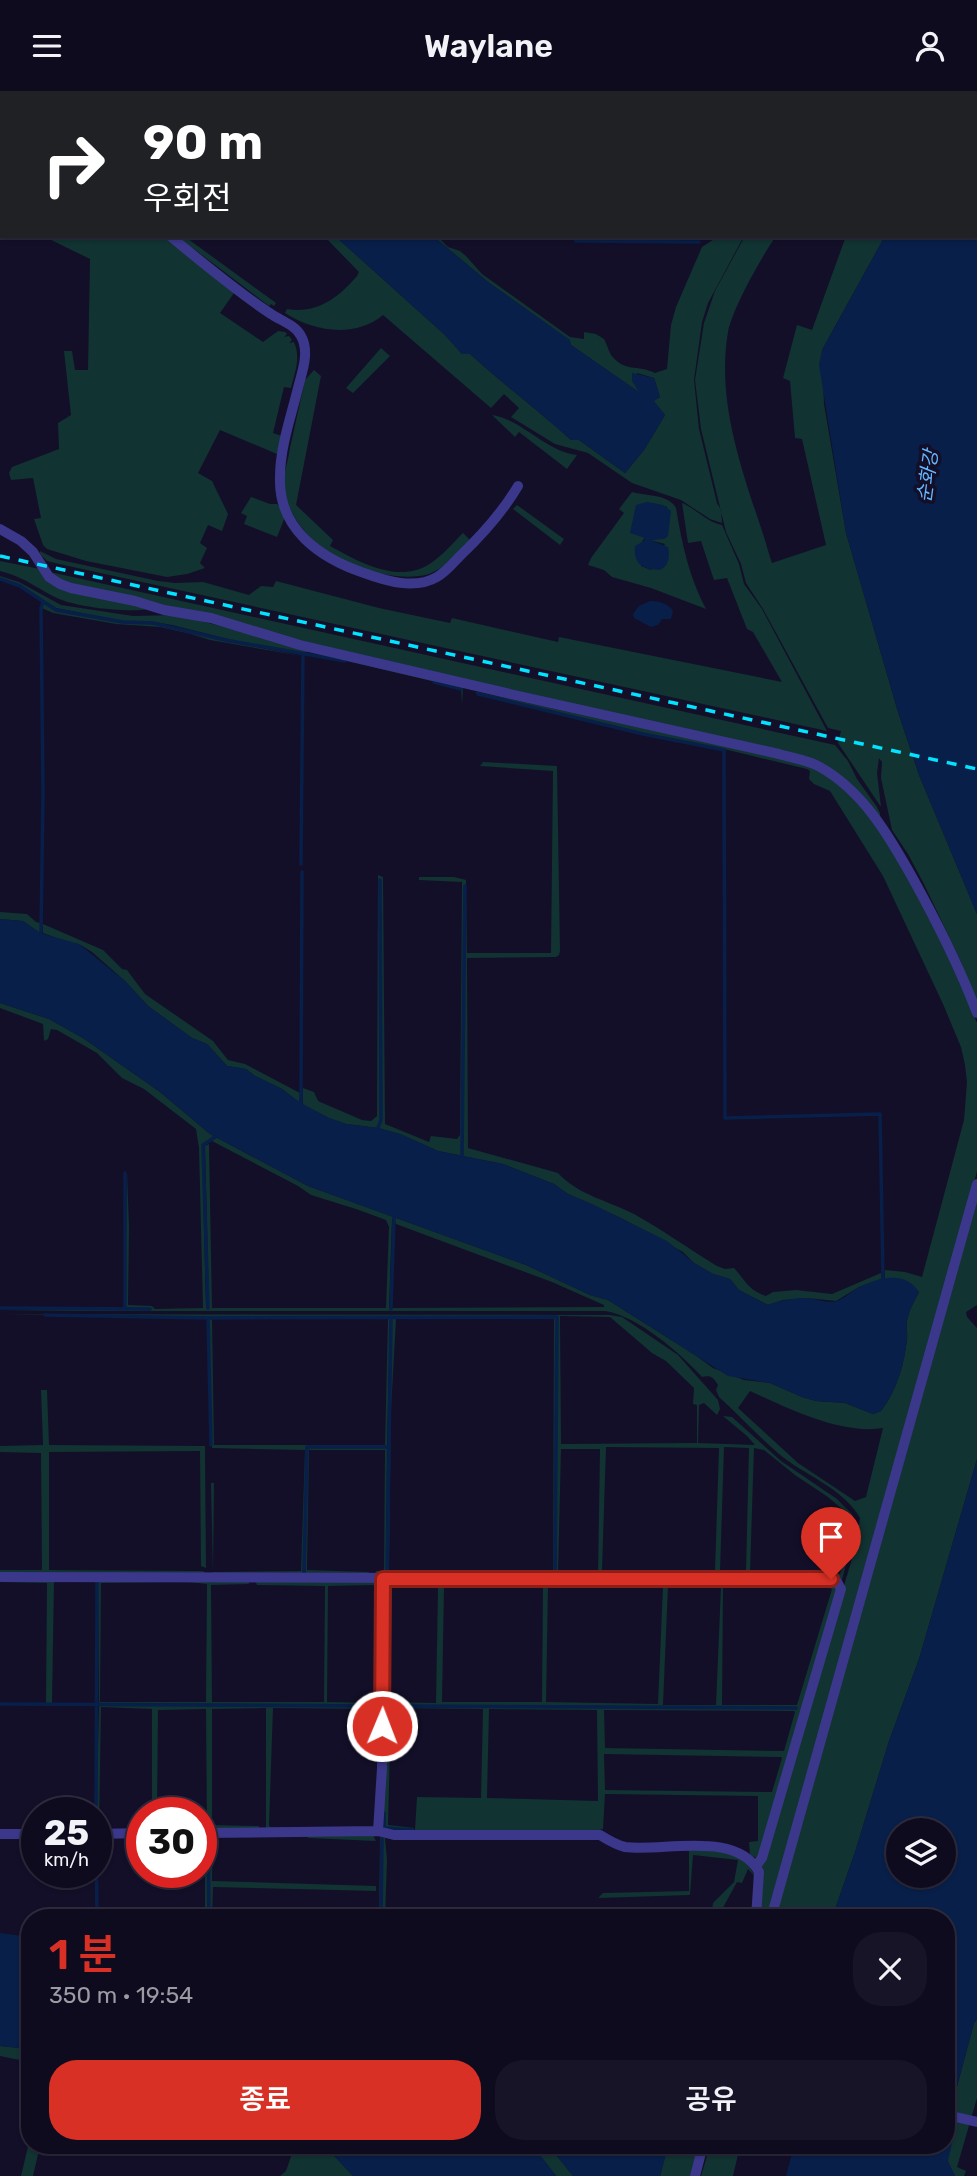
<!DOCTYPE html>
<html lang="ko">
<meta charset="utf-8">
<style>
:root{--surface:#0e0b1f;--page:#171428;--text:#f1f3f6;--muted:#9b9ba4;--line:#2e2b3d;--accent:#d93025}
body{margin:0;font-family:Rubik,"Noto Sans KR",sans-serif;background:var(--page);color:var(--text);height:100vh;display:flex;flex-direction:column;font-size:26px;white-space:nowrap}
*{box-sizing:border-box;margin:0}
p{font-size:23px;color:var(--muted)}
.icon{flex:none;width:38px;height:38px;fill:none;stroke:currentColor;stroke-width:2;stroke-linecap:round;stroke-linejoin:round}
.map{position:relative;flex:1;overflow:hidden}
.panel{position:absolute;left:21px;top:1818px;width:934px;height:245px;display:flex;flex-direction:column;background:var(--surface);border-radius:28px;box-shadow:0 2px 5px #0004,0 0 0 2px var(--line)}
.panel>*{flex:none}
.banner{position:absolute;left:0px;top:0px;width:978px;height:147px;box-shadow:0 2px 5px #0004,0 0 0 2px var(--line);background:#202124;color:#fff;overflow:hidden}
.buttons{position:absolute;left:886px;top:1727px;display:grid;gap:14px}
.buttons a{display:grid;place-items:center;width:70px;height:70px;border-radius:50%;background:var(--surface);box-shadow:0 2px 5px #0004,0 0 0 2px var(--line);font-size:35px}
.speed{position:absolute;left:21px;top:1706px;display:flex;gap:14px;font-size:35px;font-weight:700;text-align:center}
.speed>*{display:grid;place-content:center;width:91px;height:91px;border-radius:50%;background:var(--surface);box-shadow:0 2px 5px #0004,0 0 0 2px var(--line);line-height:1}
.speed small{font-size:18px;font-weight:400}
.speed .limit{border:10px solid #d22;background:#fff;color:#111}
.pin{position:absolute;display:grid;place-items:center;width:60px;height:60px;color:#fff;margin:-72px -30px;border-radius:50% 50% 50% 0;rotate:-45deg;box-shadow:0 0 7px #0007}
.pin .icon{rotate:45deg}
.me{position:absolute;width:77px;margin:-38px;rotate:1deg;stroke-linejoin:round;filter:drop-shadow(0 0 5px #0008)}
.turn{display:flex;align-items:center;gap:24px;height:147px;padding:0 28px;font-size:32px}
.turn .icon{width:91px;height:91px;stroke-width:2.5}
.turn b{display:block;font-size:49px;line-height:60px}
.round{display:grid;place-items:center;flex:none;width:74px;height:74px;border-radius:28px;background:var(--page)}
.headline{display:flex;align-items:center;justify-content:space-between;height:119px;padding:0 28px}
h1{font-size:42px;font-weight:600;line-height:52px;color:var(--accent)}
.primary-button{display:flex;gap:14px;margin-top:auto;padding:14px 28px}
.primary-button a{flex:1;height:80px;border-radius:28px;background:var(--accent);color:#fff;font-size:28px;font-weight:600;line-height:80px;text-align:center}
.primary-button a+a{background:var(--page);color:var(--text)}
header{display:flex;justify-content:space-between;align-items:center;height:91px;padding:0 28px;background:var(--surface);font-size:32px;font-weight:600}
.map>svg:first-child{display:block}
.green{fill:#113332;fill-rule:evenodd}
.water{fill:#081f49;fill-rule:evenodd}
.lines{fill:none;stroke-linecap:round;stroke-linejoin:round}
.stream{stroke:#081f49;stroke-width:3.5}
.street{stroke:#3b378a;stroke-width:10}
.rail{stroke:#03e3ff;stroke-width:3.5;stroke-dasharray:10 9;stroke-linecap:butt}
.route-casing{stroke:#8d1f18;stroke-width:18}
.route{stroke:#d93025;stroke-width:12}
.labels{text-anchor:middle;stroke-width:7;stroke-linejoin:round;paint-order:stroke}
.water-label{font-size:19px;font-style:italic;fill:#65b6ff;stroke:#130f29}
</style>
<header><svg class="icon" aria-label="menu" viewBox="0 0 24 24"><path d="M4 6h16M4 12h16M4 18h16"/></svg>Waylane<svg class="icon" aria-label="person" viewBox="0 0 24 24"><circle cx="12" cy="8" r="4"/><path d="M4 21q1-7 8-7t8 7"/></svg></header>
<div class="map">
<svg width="977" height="2085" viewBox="0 0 977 2085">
<rect width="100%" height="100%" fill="#130f29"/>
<path class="green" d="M 43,145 L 163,145 L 234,202 L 220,222 L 263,251 L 278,240 L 285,241 L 287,243 L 284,246 L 289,245 L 292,249 L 289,252 L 294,251 C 301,267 295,281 291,297 L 284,296 L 273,342 L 282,345 L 277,363 L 220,339 L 198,382 L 212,390 L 228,423 L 222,440 L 208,434 L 200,452 L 207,457 L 200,472 L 205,477 L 187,483 L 167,486 L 86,470 L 47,458 L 43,454 L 34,428 L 41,427 L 33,387 L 11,389 L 9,382 L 12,376 L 59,358 L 58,332 L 71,324 L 64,260 L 72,260 L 75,279 L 88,279 L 90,168 Z
M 177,145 L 184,145 L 276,212 L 274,215 L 271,213 L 269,215 Z
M 324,145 L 335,145 L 445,244 L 462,263 L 470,263 C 503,293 538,319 571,349 L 579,349 L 625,382 L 644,359 L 665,324 L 653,310 L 660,306 L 654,287 L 637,282 L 640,302 L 571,254 L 569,249 L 488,191 L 433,145 L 437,145 L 448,156 L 460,160 L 466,165 L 482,183 L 570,246 L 584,248 L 584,241 L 596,243 L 604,248 C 607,253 608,259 611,264 C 625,282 637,273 655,282 L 667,278 L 671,234 L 676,216 L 702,156 L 719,145 L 744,145 L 708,212 L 702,231 L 694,289 L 699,338 L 717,412 L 721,419 L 722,432 L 710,428 L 681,409 L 632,392 L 588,362 L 555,353 L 511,326 L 519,317 L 504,303 L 491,317 L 383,224 C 356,247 314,241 285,222 L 287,218 C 317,223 338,207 357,185 L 359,181 L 357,179 Z
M 745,145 L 776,145 C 761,167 733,216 728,241 C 716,311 743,382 764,446 C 767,455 769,464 772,472 L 826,454 L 802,348 L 795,347 L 790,290 L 783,287 L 797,234 L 812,239 L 846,145 L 885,145 L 822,259 L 824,313 L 846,442 L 898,621 L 919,684 L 977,823 L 977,912 L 961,871 L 924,793 L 908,763 L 892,739 L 881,687 L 882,671 L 879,667 L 877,682 L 881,716 L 838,652 L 841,640 L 828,637 L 763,518 L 746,492 L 741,473 L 726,441 L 701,338 L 695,289 L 704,232 L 715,200 Z
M 381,257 L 390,265 L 353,302 L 346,297 Z
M 314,279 L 321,285 L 296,414 L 333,449 L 330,455 C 359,471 399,494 431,472 C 443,464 453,452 463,442 L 471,450 C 458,462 446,477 429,483 C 396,493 337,474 314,450 C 301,438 287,418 284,399 C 282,386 288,371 290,357 C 295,334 300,312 305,289 Z
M 492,324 C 523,329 545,360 577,364 L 567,378 L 519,341 L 515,346 Z
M 632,401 C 646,405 669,403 676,417 C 682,453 689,486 706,518 L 651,497 L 612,486 L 604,479 L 588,474 L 591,467 L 624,422 L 619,418 ZM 652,412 L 667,416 L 666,447 L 649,449 L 665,453 L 651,479 L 641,475 L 642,451 L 645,446 L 636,442 Z
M 251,406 L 270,413 L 277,413 L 281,417 L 285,426 L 277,446 L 244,433 L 247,425 L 241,422 Z
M 682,412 C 697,418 706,431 722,434 L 739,473 L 744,493 L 762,518 L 827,640 L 59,473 L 47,470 L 40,463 L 40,460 L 56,468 L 158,490 L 175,492 L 203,491 L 249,504 L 261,495 L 273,496 L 276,490 L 379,517 L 450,532 L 452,527 L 558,551 L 559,546 L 782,591 L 753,541 L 747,538 L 727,487 L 714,489 L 701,450 L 688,452 Z
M 517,414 L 564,448 L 560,454 L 513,418 Z
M 0,470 L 40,478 L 44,486 L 149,518 C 128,522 73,516 55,506 C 35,496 24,486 0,480 Z
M 50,481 L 835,654 L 848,670 L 857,688 L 877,716 L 880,722 L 880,730 L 837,682 L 67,493 Z
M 0,485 L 19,491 L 61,514 L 133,525 L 177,524 L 463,596 L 462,614 L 461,597 L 309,561 L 303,562 L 236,550 L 172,534 L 148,530 L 123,530 L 56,517 L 28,499 L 0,487 Z
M 44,513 L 56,520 L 122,532 L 151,532 L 226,550 L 302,565 L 210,549 L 191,543 L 160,536 L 116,533 L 53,522 L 42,517 Z
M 477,601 L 810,674 L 842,695 L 871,725 L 922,808 L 973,922 L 977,932 L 977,1080 L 943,1211 L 769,1827 L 760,1827 L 761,1777 L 856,1454 L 860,1427 C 843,1397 804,1384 779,1363 C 758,1345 739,1324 719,1306 L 716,1299 L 718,1294 C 713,1286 711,1284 702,1286 C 680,1262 638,1225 605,1220 L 0,1220 L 151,1218 L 125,1217 L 127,1081 L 129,1136 L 128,1214 L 152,1215 L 155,1218 L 203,1217 L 199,1057 L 196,1038 L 144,998 L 122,987 L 97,962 L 57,939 L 51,938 L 48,948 L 44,950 L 43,933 L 0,917 L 0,912 L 49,928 L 83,947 L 160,1001 L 210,1043 L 308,1095 L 526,1174 L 590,1204 L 608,1209 L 695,1264 L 713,1277 L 744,1289 L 770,1292 L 802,1306 L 816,1310 L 845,1312 L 873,1323 L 881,1320 C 897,1299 904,1274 907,1248 C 908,1240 905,1233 908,1226 C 910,1217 915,1209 919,1201 L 891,1187 L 885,1188 L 885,1179 L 905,1181 L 922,1186 L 964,1029 L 967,991 L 965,974 L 961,956 L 943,913 L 883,785 L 830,700 L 814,693 L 809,688 L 810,680 L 807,678 L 724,658 L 643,643 L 475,602 ZM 214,1047 L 212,1050 L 298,1095 L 311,1104 L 356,1118 L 386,1129 L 389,1136 L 386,1217 L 212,1217 L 209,1053 L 205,1055 L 209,1216 L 206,1217 L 202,1054 ZM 394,1127 L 396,1133 L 552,1191 L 604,1214 L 604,1216 L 389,1217 L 392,1129 ZM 750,1300 C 787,1317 841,1344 883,1337 L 866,1406 L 855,1410 L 798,1372 L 738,1317 Z
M 483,671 L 557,675 L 560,860 L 559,864 L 556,866 L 467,867 L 468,1057 L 558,1082 C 578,1104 609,1110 634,1123 C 663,1139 689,1158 717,1175 L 725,1178 L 734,1177 C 746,1190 748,1199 766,1205 L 773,1201 L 796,1199 L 832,1203 L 881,1182 L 881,1188 L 859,1196 L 836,1210 L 807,1207 L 783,1209 L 768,1214 L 739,1199 L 730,1188 L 713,1183 L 694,1172 L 683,1161 L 623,1128 L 568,1103 L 554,1093 L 503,1073 L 438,1060 L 400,1043 L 378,1037 L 346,1033 L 329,1027 L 303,1014 L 303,997 L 314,1001 L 318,1010 L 362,1029 L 371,1030 L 377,1025 L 378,784 L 383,786 L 385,1033 L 429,1051 L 431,1045 L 457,1048 L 460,1044 L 462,791 L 419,789 L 419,786 L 454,786 L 466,789 L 467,862 L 551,862 L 553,680 L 480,675 Z
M 0,821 L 27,823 L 36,831 L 41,832 L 40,842 L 23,830 L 0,828 Z
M 43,833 L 103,859 L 122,878 L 127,879 L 145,903 L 213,950 L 228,969 L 245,973 L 300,1002 L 299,1011 L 282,998 L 255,985 L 246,978 L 227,975 L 207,953 L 192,947 L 148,915 L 125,890 L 92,861 L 79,853 L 70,852 L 43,842 Z
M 977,1110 L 977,1214 L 966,1221 L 967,1226 L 977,1237 L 977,1368 L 919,1568 L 889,1650 L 856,1758 L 832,1827 L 775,1827 Z
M 0,1223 L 610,1224 L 622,1226 L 678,1264 L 718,1309 L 720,1318 L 717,1324 L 704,1312 L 699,1314 L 698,1352 L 755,1354 L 747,1345 L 723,1325 L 732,1326 L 781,1370 L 837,1408 L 852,1423 L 856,1438 L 841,1492 L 834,1486 L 719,1486 L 721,1481 L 746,1481 L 749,1357 L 724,1356 L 720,1480 L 715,1480 L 719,1357 L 606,1356 L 602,1479 L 707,1480 L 713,1482 L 712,1485 L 598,1485 L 600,1358 L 561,1358 L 558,1483 L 580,1485 L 543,1485 L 544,1482 L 553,1480 L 554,1228 L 396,1228 L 391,1319 L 389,1481 L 416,1483 L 416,1486 L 374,1485 L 376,1480 L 384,1480 L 385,1359 L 309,1359 L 307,1479 L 369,1481 L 367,1485 L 213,1484 L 211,1392 L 214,1392 L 213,1481 L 301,1480 L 305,1359 L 212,1357 L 209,1228 L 212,1227 L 214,1354 L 385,1354 L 388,1227 L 390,1227 L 387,1356 L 306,1356 L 303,1481 L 304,1482 L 308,1357 L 387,1357 L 386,1483 L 392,1227 L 512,1225 L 208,1226 ZM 560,1225 L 610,1226 L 652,1262 L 666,1270 L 694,1297 L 693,1313 L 697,1314 L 697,1352 L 561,1353 ZM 754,1357 L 764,1359 L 795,1384 L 828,1406 L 843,1419 L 850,1428 L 851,1446 L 840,1483 L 833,1481 L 750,1481 Z
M 41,1299 L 47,1299 L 49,1354 L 205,1355 L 205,1361 L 206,1477 L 201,1475 L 200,1360 L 49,1361 L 49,1479 L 202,1480 L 205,1481 L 205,1485 L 0,1483 L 0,1479 L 42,1479 L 41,1362 L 0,1361 L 0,1355 L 43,1354 Z
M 0,1488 L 172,1488 L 169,1491 L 101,1492 L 100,1611 L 206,1611 L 207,1493 L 179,1490 L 178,1488 L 210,1490 L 248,1489 L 249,1493 L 211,1494 L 212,1611 L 324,1611 L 325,1495 L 257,1494 L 255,1489 L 363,1489 L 377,1491 L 375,1494 L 328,1495 L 327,1611 L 378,1612 L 379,1615 L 287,1614 L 381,1615 L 378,1715 L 376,1719 L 379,1618 L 273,1617 L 269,1734 L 270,1736 L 297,1736 L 299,1739 L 266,1739 L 266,1617 L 212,1618 L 212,1734 L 259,1735 L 259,1739 L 207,1739 L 206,1618 L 158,1619 L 157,1722 L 152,1722 L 152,1618 L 101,1616 L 99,1738 L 104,1739 L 104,1740 L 96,1740 L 99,1614 L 98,1490 L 54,1491 L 52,1612 L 46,1612 L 47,1492 L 0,1491 Z
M 532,1489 L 533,1491 L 446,1492 L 533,1492 L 532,1494 L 444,1496 L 442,1611 L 542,1611 L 543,1495 L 537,1492 L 539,1489 L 626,1490 L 559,1492 L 627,1493 L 625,1494 L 548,1495 L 546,1611 L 658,1613 L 663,1495 L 635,1493 L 685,1492 L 668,1495 L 663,1614 L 716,1614 L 721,1496 L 689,1494 L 689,1490 L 829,1490 L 836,1495 L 837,1502 L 759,1768 L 750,1764 L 749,1751 L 758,1750 L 758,1705 L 605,1703 L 603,1738 L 599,1739 L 418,1741 L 415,1739 L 417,1706 L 481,1707 L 483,1618 L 391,1617 L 388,1734 L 414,1737 L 413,1741 L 386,1740 L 382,1738 L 385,1495 L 391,1490 ZM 392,1496 L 438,1497 L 436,1612 L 390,1611 ZM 723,1496 L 826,1496 L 832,1498 L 797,1614 L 722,1614 ZM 386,1614 L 796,1617 L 797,1617 L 387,1616 L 385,1714 ZM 489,1618 L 597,1619 L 598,1710 L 487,1707 ZM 604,1619 L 794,1620 L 795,1621 L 784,1660 L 605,1657 ZM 604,1663 L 781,1666 L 782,1667 L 772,1701 L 605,1699 Z
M 201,1743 L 373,1744 L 376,1750 L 309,1747 L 307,1746 L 213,1744 L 212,1790 L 376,1795 L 376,1800 L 213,1796 L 212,1827 L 210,1827 L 208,1744 L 209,1827 L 205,1827 L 205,1745 Z
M 380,1746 L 385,1747 L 387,1769 L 385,1827 L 379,1827 Z
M 689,1759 L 716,1759 L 744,1767 L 756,1787 L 748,1778 L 742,1792 L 737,1791 L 719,1824 L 712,1819 L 713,1812 L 734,1791 L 738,1769 L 693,1764 L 690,1804 L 598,1807 L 603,1802 L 689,1800 Z
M 977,1928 L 977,2007 L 957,2076 L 966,2080 L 964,2085 L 955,2085 L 947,2070 L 958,2024 L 951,2018 L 974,1932 Z
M 0,1955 L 30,1958 L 30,1971 L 0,1965 Z
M 30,2047 L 30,2054 L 40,2055 L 33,2085 L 21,2085 Z
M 295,2054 L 325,2055 L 353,2085 L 280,2085 L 286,2080 Z
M 533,2055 L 549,2055 L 573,2085 L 556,2085 Z
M 668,2055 L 698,2055 L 690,2085 L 660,2085 Z
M 710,2055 L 740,2055 L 733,2085 L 701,2085 Z"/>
<path class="water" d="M 973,0 L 977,0 L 977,823 L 919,684 L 898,621 L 846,442 L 819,274 L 822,259 L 885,145 L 976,145 L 976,2 L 972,2 Z
M 335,145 L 433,145 L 488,191 L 570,249 L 571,254 L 639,301 L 632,290 L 632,282 L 654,287 L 660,306 L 654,310 L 665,324 L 644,359 L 625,382 L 579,349 L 571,349 C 538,319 503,293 470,263 L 462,263 L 445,244 Z
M 647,411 L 663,414 L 671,420 L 668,445 L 663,448 L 650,449 L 668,456 C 670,465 669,475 660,479 C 643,479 633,473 635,455 L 644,450 L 645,447 L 630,442 L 636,414 Z
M 650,510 C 659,510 669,513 673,520 L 671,528 L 662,528 L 658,534 L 651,536 L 634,527 L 633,523 L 639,515 Z
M 0,828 L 23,830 L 40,842 L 79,853 L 125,890 L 148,915 L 192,947 L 207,953 L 227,975 L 246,978 L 255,985 L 282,998 L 299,1011 L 329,1027 L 346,1033 L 378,1037 L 400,1043 L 438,1060 L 503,1073 L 554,1093 L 568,1103 L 590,1112 L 667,1150 L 694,1172 L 713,1183 L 730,1188 L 739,1199 L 767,1214 C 780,1210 791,1207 805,1207 C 815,1207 827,1213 837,1210 C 843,1208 850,1202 856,1198 C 875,1187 905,1178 919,1201 C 915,1209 910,1217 908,1226 C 905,1233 908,1240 907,1248 C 904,1274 897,1299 881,1320 L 873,1323 L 845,1312 L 816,1310 L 802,1306 L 770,1292 L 728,1285 L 608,1209 L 590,1204 L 526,1174 L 308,1095 L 210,1043 L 160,1001 L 83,947 L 49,928 L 0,912 Z
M 977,1368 L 977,1928 L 974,1932 L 951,2017 L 958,2024 L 948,2070 L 955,2085 L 786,2085 L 794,2055 L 947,2054 L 947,1827 L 832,1827 L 856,1758 L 889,1650 L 919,1568 ZM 898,1740 L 943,1740 L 943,1785 L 898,1785 Z
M 0,1842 L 30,1846 L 30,1958 L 0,1955 Z
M 325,2055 L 533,2055 L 556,2085 L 353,2085 Z
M 549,2055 L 668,2055 L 660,2085 L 573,2085 Z"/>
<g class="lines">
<path class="stream" d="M 574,145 L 576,150 L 699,151
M 0,488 L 20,495 L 56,519 L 123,531 L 153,532 L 225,549 L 345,570
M 434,591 L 461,598
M 478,603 L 643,643 L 724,659 L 725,1027 L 880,1023 L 883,1188
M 301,773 L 303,563
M 41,842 L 43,702 L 41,517 L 43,511
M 301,1012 L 302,781
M 378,1037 L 381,1029 L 380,789
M 462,1065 L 465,795
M 125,1216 L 125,1082
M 0,1217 L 150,1218
M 208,1217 L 203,1054 L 215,1046
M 391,1218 L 394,1127
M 45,1224 L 208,1227 L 557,1226 L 555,1481
M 208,1227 L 211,1354
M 304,1482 L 307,1356 L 388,1356
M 387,1483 L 391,1226
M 707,1493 L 752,1493
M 388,1497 L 389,1493 L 429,1492
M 0,1613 L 379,1615
M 386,1615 L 796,1617
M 384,1722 L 384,1737 L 412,1739
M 96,1724 L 97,1489
M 208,1744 L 209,1827
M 96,1747 L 97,1827
M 381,1827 L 382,1748"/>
<path class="street" d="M 0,31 L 2,32
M 170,145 C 203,172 236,200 271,223 C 282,230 295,234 301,245 C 310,261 302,281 298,297 C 291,326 280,356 280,386 C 278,438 320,467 364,482 C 386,490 415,499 437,486 C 446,481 453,472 460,465 C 483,443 502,422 518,395
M 0,438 L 21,450 L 33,461 L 49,486 L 60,493 L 71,497 L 135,510 L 164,519 L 211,527 L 300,554 L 510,603 L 779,663 C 792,667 808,669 820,676 C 863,700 889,745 912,786 C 937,831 959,875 977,922
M 0,1486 L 831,1488 L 837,1491 L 841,1498 L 762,1767 L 756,1775
M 378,1740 L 382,1677 L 383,1488
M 201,1742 L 378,1740 L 394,1744 L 600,1744 C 608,1749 616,1754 625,1756 C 664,1761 736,1739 759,1781 L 756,1827
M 0,1743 L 37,1743
M 96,1743 L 142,1742
M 771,1827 L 977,1093
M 947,2024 L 977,2031
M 695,2085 L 703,2054"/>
<path class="rail" d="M 0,465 L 977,678"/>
</g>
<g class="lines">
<g class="route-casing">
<path id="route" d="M 382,1635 L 383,1488 L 831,1488"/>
</g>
<use href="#route" class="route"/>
</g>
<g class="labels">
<g class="water-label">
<text transform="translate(927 385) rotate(-82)" y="7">순화강</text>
</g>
</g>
</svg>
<div class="buttons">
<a><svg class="icon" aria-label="layers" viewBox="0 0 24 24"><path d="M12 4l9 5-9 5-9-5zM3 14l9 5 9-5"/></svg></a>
</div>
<div class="speed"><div>25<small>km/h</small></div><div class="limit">30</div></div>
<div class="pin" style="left:831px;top:1488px;background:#d93025"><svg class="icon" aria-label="arrive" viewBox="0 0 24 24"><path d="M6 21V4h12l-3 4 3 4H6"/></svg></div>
<svg class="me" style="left:382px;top:1635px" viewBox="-20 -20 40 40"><circle r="17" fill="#d93025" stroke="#fff" stroke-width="3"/><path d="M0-11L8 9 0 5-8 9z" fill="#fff"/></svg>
<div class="banner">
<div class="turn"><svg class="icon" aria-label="right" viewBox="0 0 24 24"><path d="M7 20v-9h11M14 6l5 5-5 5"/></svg><div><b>90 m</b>우회전</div></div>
</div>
<section class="panel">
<div class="headline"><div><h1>1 분</h1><p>350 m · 19:54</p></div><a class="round"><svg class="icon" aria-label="close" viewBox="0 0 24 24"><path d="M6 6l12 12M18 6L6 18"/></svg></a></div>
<div class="primary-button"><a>종료</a><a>공유</a></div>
</section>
</div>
